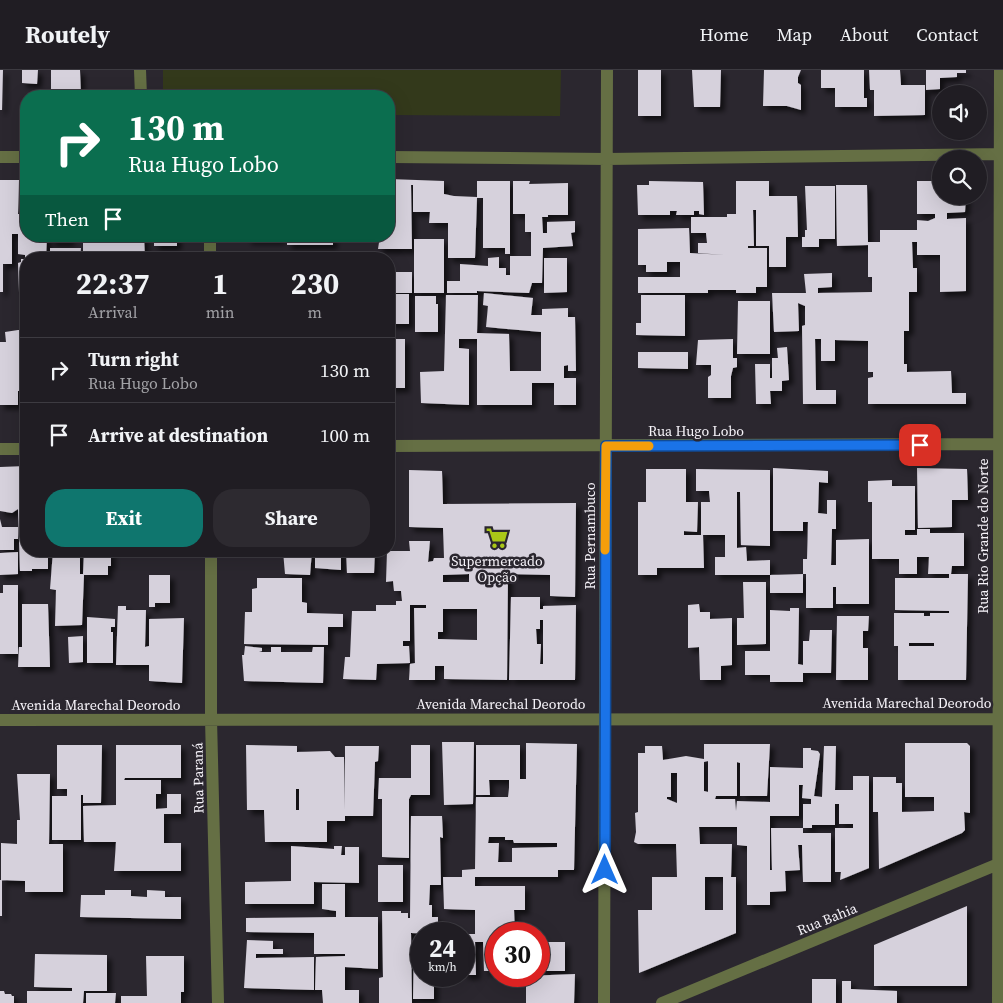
<!DOCTYPE html>
<meta charset="utf-8">
<style>
:root{--surface:#201d23;--page:#2d2a30;--text:#f1f3f6;--muted:#a2a2a6;--line:#3d3b41;--accent:#0f766e}
body{margin:0;font-family:"Source Serif 4",serif;background:var(--page);color:var(--text);height:100vh;display:flex;flex-direction:column;font-size:19px;white-space:nowrap}
*{box-sizing:border-box;margin:0}
p{font-size:16px;color:var(--muted)}
.icon{flex:none;width:28px;height:28px;fill:none;stroke:currentColor;stroke-width:2;stroke-linecap:round;stroke-linejoin:round}
.map{position:relative;flex:1;overflow:hidden}
.panel{position:absolute;left:20px;top:182px;width:375px;height:305px;display:flex;flex-direction:column;background:var(--surface);border-radius:20px;box-shadow:0 5px 20px #0002,0 0 0 1px var(--line)}
.panel>*{flex:none}
.banner{position:absolute;left:20px;top:20px;width:375px;height:152px;border-radius:20px;box-shadow:0 5px 20px #0002,0 0 0 1px var(--line);background:#0b6e4f;color:#fff;overflow:hidden}
.fabs{position:absolute;left:932px;top:15px;display:grid;gap:10px}
.fabs a{display:grid;place-items:center;width:55px;height:55px;border-radius:50%;background:var(--surface);box-shadow:0 5px 20px #0002,0 0 0 1px var(--line);font-size:25px}
.speed{position:absolute;left:410px;top:852px;display:flex;gap:10px;font-size:25px;font-weight:700;text-align:center}
.speed>*{display:grid;place-content:center;width:65px;height:65px;border-radius:50%;background:var(--surface);box-shadow:0 5px 20px #0002,0 0 0 1px var(--line);line-height:1}
.speed small{font-size:12px;font-weight:400}
.speed .limit{border:8px solid #d22;background:#fff;color:#111}
.pin{position:absolute;display:grid;place-items:center;width:42px;height:42px;color:#fff;margin:-21px;border-radius:10px;box-shadow:0 2px 8px #0006}
.me{position:absolute;width:55px;margin:-28px;rotate:0deg;stroke-linejoin:round;filter:drop-shadow(0 0 4px #0008)}
.turn{display:flex;align-items:center;gap:18px;height:105px;padding:0 25px;font-size:22px}
.turn .icon{width:65px;height:65px;stroke-width:2.5}
.turn b{display:block;font-size:35px;line-height:42px}
.then{display:flex;align-items:center;height:48px;padding:0 25px;background:#0003;gap:10px;font-size:19px}
.eta{display:flex;justify-content:space-evenly;align-items:center;height:85px;text-align:center}
.eta b{font-size:30px;font-weight:700;line-height:35px}
.primary-button{display:flex;gap:10px;margin-top:auto;padding:10px 25px}
.primary-button a{flex:1;height:58px;border-radius:20px;background:var(--accent);color:#fff;font-size:20px;font-weight:700;line-height:58px;text-align:center}
.primary-button a+a{background:var(--page);color:var(--text)}
ul{padding:0;list-style:none}
li{display:flex;align-items:center;gap:15px;height:65px;padding:0 25px;border-top:1px solid var(--line)}
li div{flex:1}
li b{display:block;font-size:19px}
li em{font-style:normal}
header{display:flex;align-items:center;gap:30px;box-sizing:border-box;height:70px;padding:0 25px;background:var(--surface);border-bottom:1px solid var(--line)}
header strong{font-size:24px}
nav{display:flex;gap:28px;margin-inline-start:auto;font-size:18px}
.map>svg:first-child{display:block}
.green{fill:#33391b}
.building{fill:#d6d1dc;fill-rule:evenodd;filter:url(#shadow)}
.lines{fill:none;stroke-linecap:round;stroke-linejoin:round}
.minor{stroke:#656f44;stroke-width:12}
.route-casing{stroke:#114b97;stroke-width:12}
.route{stroke:#1a73e8;stroke-width:9}
.slow{stroke:#f59e0b;stroke-width:9}
.labels{text-anchor:middle;stroke-width:5;stroke-linejoin:round;paint-order:stroke}
.street-label{font-size:14px;fill:#f6f3f9;stroke:#2b272f}
.poi-label{font-size:14px;fill:#f6f3f9;stroke:#2b272f}
</style>
<header>
<strong>Routely</strong>
<nav><a>Home</a><a>Map</a><a>About</a><a>Contact</a></nav>
</header>
<div class="map">
<svg width="1003" height="933" viewBox="0 0 1003 933">
<defs>
<filter id="shadow"><feDropShadow dx="4.5" dy="4.5" stdDeviation="2.5" flood-color="#0009"/></filter>
</defs>
<rect width="100%" height="100%" fill="#2b272f"/>
<path class="green" d="M 163,0 L 561,0 L 560,46 L 389,45 L 389,26 L 163,26 Z"/>
<path class="building" d="M 0,0 L 3,0 L 2,40 L 0,40 Z
M 22,0 L 38,0 L 37,14 L 22,13 Z
M 51,0 L 80,0 L 81,26 L 51,26 Z
M 638,0 L 661,0 L 661,46 L 638,46 Z
M 692,0 L 721,0 L 720,37 L 694,37 Z
M 764,0 L 801,0 L 798,7 L 798,13 L 801,15 L 801,40 L 787,36 L 763,36 Z
M 821,0 L 864,0 L 864,28 L 867,28 L 867,37 L 835,37 L 835,18 L 821,18 Z
M 869,0 L 900,0 L 901,15 L 925,15 L 925,45 L 874,46 L 874,20 L 870,20 Z
M 926,0 L 966,0 L 966,3 L 957,3 L 957,7 L 940,8 L 940,19 L 926,20 Z
M 389,109 L 444,111 L 444,124 L 454,126 L 477,127 L 477,111 L 510,111 L 510,184 L 505,184 L 505,178 L 483,178 L 483,128 L 477,128 L 475,188 L 448,188 L 448,153 L 429,153 L 430,142 L 413,142 L 413,115 L 411,115 L 412,179 L 378,179 L 380,166 L 389,166 Z
M 0,110 L 19,110 L 18,144 L 26,144 L 26,166 L 47,166 L 46,189 L 25,189 L 25,185 L 18,184 L 18,164 L 12,164 L 12,194 L 3,194 L 3,222 L 0,222 Z
M 513,111 L 530,111 L 529,114 L 568,113 L 568,145 L 548,145 L 548,147 L 542,147 L 543,163 L 547,163 L 547,152 L 575,151 L 575,162 L 571,163 L 573,176 L 543,178 L 542,213 L 532,213 L 529,223 L 477,221 L 477,223 L 447,223 L 447,211 L 460,211 L 460,194 L 488,196 L 488,188 L 499,187 L 499,198 L 506,198 L 506,205 L 510,205 L 510,186 L 531,186 L 531,162 L 525,162 L 525,144 L 513,144 Z
M 649,111 L 703,112 L 704,145 L 699,144 L 699,141 L 694,141 L 694,145 L 676,145 L 677,141 L 670,141 L 670,145 L 638,145 L 637,115 L 649,115 Z
M 736,111 L 769,111 L 769,126 L 797,126 L 798,167 L 786,167 L 786,197 L 769,197 L 769,176 L 756,176 L 756,140 L 753,140 L 754,176 L 748,176 L 748,178 L 767,178 L 767,217 L 756,217 L 756,223 L 736,223 L 736,220 L 708,220 L 708,223 L 638,223 L 638,207 L 680,207 L 680,192 L 667,192 L 667,202 L 646,202 L 646,195 L 638,195 L 638,159 L 689,158 L 690,183 L 725,185 L 698,183 L 698,173 L 707,173 L 706,163 L 691,163 L 691,147 L 727,147 L 727,144 L 736,144 Z
M 917,111 L 941,111 L 941,126 L 966,126 L 965,142 L 947,143 L 947,149 L 966,148 L 966,221 L 940,222 L 940,185 L 917,185 L 917,172 L 912,172 L 913,198 L 917,198 L 917,222 L 909,222 L 909,261 L 904,261 L 904,294 L 907,294 L 907,302 L 951,301 L 952,323 L 966,323 L 966,334 L 868,334 L 868,308 L 873,307 L 873,302 L 868,302 L 868,271 L 835,270 L 835,291 L 821,291 L 821,269 L 815,269 L 816,320 L 836,320 L 836,334 L 803,334 L 802,256 L 805,255 L 805,236 L 798,233 L 799,261 L 774,262 L 772,223 L 806,223 L 804,204 L 832,203 L 832,217 L 818,218 L 818,223 L 872,222 L 872,207 L 868,207 L 868,175 L 837,176 L 836,115 L 867,115 L 868,172 L 880,172 L 880,160 L 917,160 L 917,150 L 928,151 L 935,148 L 935,144 L 917,144 Z
M 805,116 L 835,116 L 835,169 L 819,169 L 819,177 L 802,177 L 802,167 L 805,167 L 805,160 L 807,160 Z
M 51,166 L 70,166 L 70,172 L 50,172 Z
M 83,166 L 114,166 L 114,171 L 117,171 L 118,166 L 144,166 L 145,189 L 83,189 Z
M 154,166 L 177,166 L 177,176 L 154,176 Z
M 247,166 L 281,166 L 281,170 L 247,170 Z
M 287,166 L 333,166 L 333,175 L 287,175 Z
M 414,169 L 444,169 L 444,223 L 414,223 Z
M 50,178 L 81,178 L 80,189 L 50,189 Z
M 247,183 L 338,185 L 338,189 L 247,189 Z
M 544,188 L 567,188 L 567,222 L 544,223 Z
M 21,189 L 26,189 L 26,222 L 19,222 L 18,193 L 21,192 Z
M 389,202 L 412,202 L 412,223 L 394,223 L 394,240 L 389,240 Z
M 484,223 L 533,228 L 531,245 L 542,245 L 542,239 L 568,238 L 568,247 L 575,247 L 576,301 L 568,301 L 568,295 L 564,296 L 564,308 L 576,308 L 576,335 L 554,335 L 554,313 L 532,313 L 532,335 L 477,335 L 477,269 L 459,269 L 459,278 L 469,279 L 469,335 L 421,333 L 420,302 L 444,301 L 446,225 L 478,225 L 477,263 L 509,264 L 510,301 L 541,301 L 541,262 L 486,257 L 488,236 L 483,235 Z
M 395,224 L 409,224 L 409,254 L 389,254 L 389,242 L 395,242 Z
M 641,225 L 685,225 L 685,266 L 636,265 L 636,253 L 641,253 Z
M 415,226 L 436,226 L 436,234 L 438,234 L 438,262 L 415,262 Z
M 738,231 L 770,231 L 770,284 L 737,284 Z
M 18,260 L 26,260 L 26,321 L 18,321 L 18,335 L 0,335 L 0,272 L 6,272 L 5,262 Z
M 389,269 L 405,269 L 405,318 L 389,318 Z
M 733,269 L 733,288 L 737,288 L 737,297 L 733,298 L 731,306 L 731,328 L 708,328 L 708,307 L 711,305 L 711,295 L 696,295 L 698,270 Z
M 787,277 L 789,310 L 782,311 L 782,321 L 770,321 L 771,334 L 756,334 L 755,294 L 770,294 L 770,308 L 772,308 L 772,288 L 778,288 L 777,278 Z
M 638,282 L 688,282 L 688,299 L 638,298 Z
M 26,396 L 26,481 L 48,481 L 48,499 L 32,499 L 32,501 L 20,501 L 18,439 L 12,443 L 0,441 L 0,397 Z
M 773,398 L 828,401 L 828,413 L 819,412 L 818,443 L 827,444 L 827,430 L 836,430 L 836,459 L 832,459 L 831,495 L 836,495 L 836,470 L 869,469 L 869,534 L 836,534 L 836,517 L 833,517 L 833,538 L 806,538 L 806,504 L 803,504 L 803,523 L 770,523 L 770,505 L 715,505 L 715,487 L 725,487 L 725,465 L 703,465 L 704,498 L 657,498 L 657,505 L 638,505 L 638,432 L 646,432 L 646,399 L 686,399 L 686,432 L 698,432 L 697,462 L 684,461 L 684,465 L 701,465 L 701,432 L 710,432 L 709,421 L 696,421 L 696,399 L 770,400 L 770,476 L 741,475 L 740,422 L 737,422 L 737,478 L 746,477 L 747,491 L 770,490 L 770,505 L 803,504 L 803,489 L 807,489 L 808,452 L 803,452 L 803,461 L 773,461 Z
M 917,398 L 967,399 L 968,430 L 952,430 L 952,457 L 918,458 Z
M 409,400 L 442,401 L 443,434 L 576,433 L 575,527 L 550,526 L 550,505 L 508,504 L 507,610 L 444,609 L 444,596 L 435,596 L 435,610 L 409,610 L 410,594 L 415,593 L 414,538 L 426,538 L 426,535 L 410,535 L 410,571 L 403,571 L 403,576 L 409,576 L 410,593 L 377,594 L 376,610 L 343,609 L 345,587 L 350,587 L 352,541 L 376,541 L 376,535 L 396,535 L 396,531 L 402,531 L 401,521 L 394,521 L 393,511 L 386,512 L 387,481 L 410,481 L 409,471 L 430,471 L 428,492 L 433,491 L 434,488 L 444,488 L 443,458 L 409,457 ZM 469,504 L 469,512 L 443,512 L 443,505 ZM 443,539 L 477,539 L 477,570 L 438,569 L 438,562 L 443,562 Z
M 892,410 L 892,416 L 915,416 L 915,460 L 905,460 L 905,465 L 917,465 L 917,459 L 930,459 L 930,463 L 964,463 L 964,496 L 952,496 L 951,504 L 968,504 L 966,610 L 898,610 L 898,576 L 894,576 L 894,543 L 924,543 L 924,546 L 930,546 L 930,543 L 949,543 L 949,541 L 895,540 L 895,508 L 949,508 L 949,504 L 928,504 L 929,487 L 917,487 L 917,504 L 899,504 L 899,489 L 872,489 L 872,432 L 868,432 L 868,411 ZM 909,573 L 934,573 L 934,576 L 909,576 Z
M 0,449 L 2,457 L 18,457 L 18,469 L 14,469 L 14,480 L 0,480 Z
M 53,481 L 80,481 L 80,504 L 83,504 L 84,481 L 111,481 L 111,496 L 108,496 L 108,505 L 84,505 L 82,555 L 55,556 L 56,520 L 50,519 Z
M 283,481 L 312,481 L 310,505 L 285,504 Z
M 315,481 L 341,481 L 341,500 L 315,498 Z
M 346,481 L 375,481 L 374,503 L 347,503 Z
M 18,482 L 18,504 L 0,505 L 0,483 Z
M 149,505 L 170,505 L 170,533 L 155,533 L 155,537 L 149,537 Z
M 257,508 L 302,508 L 302,532 L 307,533 L 307,543 L 343,544 L 343,557 L 328,557 L 328,575 L 244,574 L 245,542 L 252,542 L 252,519 L 257,518 Z
M 743,512 L 766,512 L 766,574 L 737,575 L 737,548 L 744,548 Z
M 3,515 L 18,515 L 18,584 L 0,584 L 0,523 L 3,523 Z
M 511,527 L 540,527 L 540,539 L 543,539 L 543,536 L 576,535 L 575,610 L 509,610 ZM 540,550 L 543,550 L 543,594 L 540,594 L 541,574 L 537,574 L 536,559 L 540,559 Z
M 22,534 L 48,534 L 50,597 L 18,597 L 19,577 L 22,577 Z
M 699,534 L 700,542 L 710,542 L 710,549 L 732,548 L 732,595 L 721,596 L 721,610 L 700,610 L 699,577 L 688,578 L 688,535 Z
M 118,536 L 126,536 L 126,540 L 146,540 L 145,577 L 149,576 L 149,549 L 184,548 L 182,613 L 149,611 L 149,595 L 116,595 Z
M 790,538 L 799,538 L 798,594 L 803,595 L 803,571 L 809,571 L 810,560 L 832,560 L 831,603 L 803,603 L 803,612 L 770,612 L 770,605 L 745,605 L 745,581 L 770,581 L 770,540 L 790,541 Z
M 837,546 L 869,546 L 868,561 L 863,561 L 863,578 L 868,578 L 868,610 L 836,610 Z
M 87,547 L 115,549 L 115,557 L 111,557 L 111,562 L 113,562 L 113,593 L 87,593 Z
M 83,566 L 83,592 L 69,593 L 68,567 Z
M 245,576 L 262,578 L 262,581 L 259,582 L 271,582 L 271,577 L 281,577 L 281,582 L 312,582 L 313,577 L 324,577 L 323,613 L 244,611 L 242,585 L 244,585 Z
M 442,672 L 474,672 L 473,734 L 444,735 Z
M 526,673 L 577,674 L 574,800 L 558,800 L 558,807 L 475,807 L 475,816 L 525,816 L 525,840 L 514,840 L 515,864 L 496,864 L 496,901 L 484,901 L 483,872 L 475,872 L 476,905 L 464,905 L 464,869 L 465,864 L 475,864 L 475,840 L 444,839 L 443,807 L 462,807 L 462,800 L 475,799 L 476,727 L 508,727 L 509,718 L 509,710 L 489,710 L 490,725 L 476,725 L 476,675 L 520,675 L 520,709 L 526,709 ZM 489,767 L 505,767 L 505,770 L 513,770 L 514,773 L 557,773 L 557,777 L 512,778 L 512,792 L 498,792 L 499,773 L 488,773 Z
M 905,673 L 967,673 L 970,676 L 970,743 L 964,742 L 965,760 L 962,763 L 879,799 L 878,742 L 873,742 L 873,707 L 896,707 L 896,713 L 902,713 L 902,742 L 934,741 L 934,727 L 905,727 Z
M 704,674 L 770,674 L 767,726 L 740,726 L 740,693 L 737,692 L 737,726 L 716,726 L 715,729 L 735,729 L 736,741 L 737,731 L 770,732 L 770,697 L 803,698 L 803,678 L 811,678 L 811,680 L 818,681 L 820,684 L 814,726 L 822,727 L 824,676 L 836,676 L 835,720 L 853,720 L 853,706 L 869,706 L 869,798 L 840,810 L 841,802 L 835,802 L 835,758 L 853,758 L 853,754 L 839,754 L 839,734 L 835,734 L 835,755 L 812,755 L 812,758 L 803,758 L 803,734 L 811,734 L 811,729 L 802,728 L 803,715 L 799,715 L 799,746 L 770,746 L 770,800 L 772,800 L 771,758 L 803,758 L 803,763 L 831,763 L 831,812 L 803,812 L 802,775 L 798,775 L 800,800 L 785,801 L 786,821 L 770,822 L 770,835 L 747,835 L 747,776 L 737,775 L 737,757 L 699,757 L 700,774 L 732,774 L 731,807 L 736,807 L 736,863 L 639,903 L 638,840 L 652,840 L 652,807 L 677,807 L 676,774 L 638,774 L 634,772 L 636,762 L 635,743 L 638,742 L 638,683 L 645,683 L 645,676 L 662,676 L 663,690 L 686,686 L 704,689 ZM 708,691 L 708,722 L 704,721 L 704,692 ZM 671,703 L 677,703 L 677,733 L 667,729 L 667,727 L 671,727 ZM 705,807 L 723,807 L 723,840 L 705,840 Z
M 57,675 L 102,675 L 101,733 L 83,733 L 83,725 L 81,725 L 81,770 L 52,770 L 52,726 L 67,726 L 67,719 L 57,719 Z
M 116,675 L 181,675 L 181,708 L 125,708 L 124,710 L 161,710 L 161,724 L 156,724 L 156,739 L 167,738 L 167,724 L 181,724 L 181,744 L 164,744 L 164,773 L 181,773 L 181,801 L 114,801 L 116,772 L 84,772 L 83,736 L 116,735 Z
M 246,675 L 297,676 L 297,682 L 330,681 L 335,687 L 344,687 L 345,740 L 345,676 L 379,676 L 378,691 L 375,692 L 373,746 L 345,746 L 345,751 L 327,751 L 327,772 L 265,772 L 264,740 L 247,740 ZM 296,719 L 299,719 L 299,740 L 296,740 Z
M 411,675 L 430,675 L 430,725 L 411,725 L 409,729 L 409,788 L 382,787 L 382,729 L 378,729 L 379,708 L 411,708 Z
M 17,704 L 50,704 L 49,774 L 63,774 L 63,822 L 25,822 L 25,811 L 1,810 L 1,773 L 17,774 L 17,750 L 20,750 Z
M 411,746 L 442,746 L 443,768 L 440,767 L 441,815 L 430,815 L 429,835 L 432,835 L 432,847 L 438,847 L 438,864 L 411,863 L 412,933 L 379,933 L 379,908 L 383,907 L 382,841 L 401,841 L 401,843 L 408,843 L 408,848 L 410,848 Z
M 291,776 L 334,779 L 334,776 L 342,776 L 341,785 L 345,785 L 345,777 L 359,777 L 359,813 L 314,812 L 314,834 L 245,834 L 245,812 L 291,811 Z
M 378,795 L 403,795 L 403,832 L 378,832 Z
M 0,810 L 2,810 L 2,846 L 0,846 Z
M 322,814 L 345,814 L 345,847 L 378,847 L 378,899 L 345,897 L 345,920 L 359,920 L 359,933 L 323,933 L 322,920 L 315,920 L 316,887 L 345,886 L 345,884 L 314,884 L 314,863 L 246,862 L 246,848 L 336,847 L 336,841 L 322,839 Z
M 105,820 L 131,820 L 131,826 L 147,827 L 147,820 L 165,821 L 165,827 L 181,827 L 181,849 L 80,847 L 81,825 L 105,825 Z
M 967,836 L 967,916 L 874,916 L 874,875 Z
M 418,868 L 421,868 L 421,906 L 434,906 L 434,929 L 413,929 L 414,872 L 417,872 Z
M 247,870 L 273,871 L 273,879 L 283,879 L 283,884 L 256,884 L 256,888 L 314,887 L 314,920 L 244,918 Z
M 539,872 L 565,872 L 565,901 L 539,901 Z
M 35,884 L 107,885 L 107,921 L 84,921 L 83,933 L 27,933 L 27,921 L 72,921 L 72,918 L 34,917 Z
M 146,886 L 184,886 L 184,922 L 181,922 L 181,933 L 121,933 L 121,926 L 147,926 Z
M 575,904 L 574,933 L 526,933 L 526,906 Z
M 812,909 L 836,909 L 836,933 L 812,933 Z
M 842,911 L 851,911 L 851,919 L 897,921 L 897,933 L 842,933 Z
M 0,921 L 4,921 L 5,924 L 11,924 L 12,926 L 14,926 L 14,933 L 0,933 Z
M 86,923 L 116,923 L 115,933 L 86,933 Z"/>
<g class="lines">
<path class="minor" d="M 140,0 L 141,26
M 0,87 L 26,87
M 389,87 L 607,89 L 1003,84
M 210,166 L 210,189
M 389,376 L 1003,374
M 0,379 L 26,379
M 211,481 L 211,649 L 218,933
M 0,650 L 1003,649
M 604,933 L 607,0
M 662,933 L 1003,792
M 998,933 L 1000,0"/>
</g>
<g class="lines">
<g class="route-casing">
<path id="route" d="M 605,800 L 606,376 L 920,375"/>
</g>
<use href="#route" class="route"/>
<path class="slow" d="M 605,480 L 606,376 L 649,376"/>
</g>
<defs>
<g id="supermarket-bare" transform="scale(1.725)"><path d="M-6-5.5h2.5l.6 2H6L4.5 2H-2.5L-4.4-4H-6ZM-1.5 3.2a1.3 1.3 0 1 0 .1 0ZM3 3.2a1.3 1.3 0 1 0 .1 0Z" fill="#aac717" stroke="#2b272f" stroke-width="2.5" paint-order="stroke"/></g>
</defs>
<g fill-rule="evenodd">
<use href="#supermarket-bare" x="497" y="468"/>
</g>
<g class="labels">
<g class="street-label">
<text x="696" y="366">Rua Hugo Lobo</text>
<text transform="translate(590 466) rotate(-90)" y="5">Rua Pernambuco</text>
<text transform="translate(983 466) rotate(-90)" y="5">Rua Rio Grande do Norte</text>
<text x="907" y="638">Avenida Marechal Deorodo</text>
<text x="501" y="639">Avenida Marechal Deorodo</text>
<text x="96" y="640">Avenida Marechal Deorodo</text>
<text transform="translate(198 708) rotate(-91)" y="5">Rua Paraná</text>
<text transform="translate(827 849) rotate(-22)" y="5">Rua Bahia</text>
</g>
<g class="poi-label">
<text x="497" y="496">Supermercado<tspan x="497" dy="16">Opção</tspan></text>
</g>
</g>
</svg>
<div class="fabs">
<a><svg class="icon" aria-label="sound" viewBox="0 0 24 24"><path d="M4 9h4l5-4v14l-5-4H4zM17 9q2 3 0 6"/></svg></a>
<a><svg class="icon" aria-label="search" viewBox="0 0 24 24"><circle cx="10" cy="10" r="6"/><path d="M15 15l6 6"/></svg></a>
</div>
<div class="speed"><div>24<small>km/h</small></div><div class="limit">30</div></div>
<div class="pin" style="left:920px;top:375px;background:#d93025"><svg class="icon" aria-label="arrive" viewBox="0 0 24 24"><path d="M6 21V4h12l-3 4 3 4H6"/></svg></div>
<svg class="me" style="left:605px;top:800px" viewBox="-20 -20 40 40"><path d="M0-17L14 15 0 8-14 15z" fill="#1a73e8" stroke="#fff" stroke-width="4"/></svg>
<div class="banner">
<div class="turn"><svg class="icon" aria-label="right" viewBox="0 0 24 24"><path d="M7 20v-9h11M14 6l5 5-5 5"/></svg><div><b>130 m</b>Rua Hugo Lobo</div></div>
<div class="then">Then<svg class="icon" aria-label="arrive" viewBox="0 0 24 24"><path d="M6 21V4h12l-3 4 3 4H6"/></svg></div>
</div>
<section class="panel">
<div class="eta">
<div><b>22:37</b><p>Arrival</p></div>
<div><b>1</b><p>min</p></div>
<div><b>230</b><p>m</p></div>
</div>
<ul>
<li><svg class="icon" aria-label="right" viewBox="0 0 24 24"><path d="M7 20v-9h11M14 6l5 5-5 5"/></svg><div><b>Turn right</b><p>Rua Hugo Lobo</p></div><em>130 m</em></li>
<li><svg class="icon" aria-label="arrive" viewBox="0 0 24 24"><path d="M6 21V4h12l-3 4 3 4H6"/></svg><div><b>Arrive at destination</b></div><em>100 m</em></li>
</ul>
<div class="primary-button"><a>Exit</a><a>Share</a></div>
</section>
</div>
